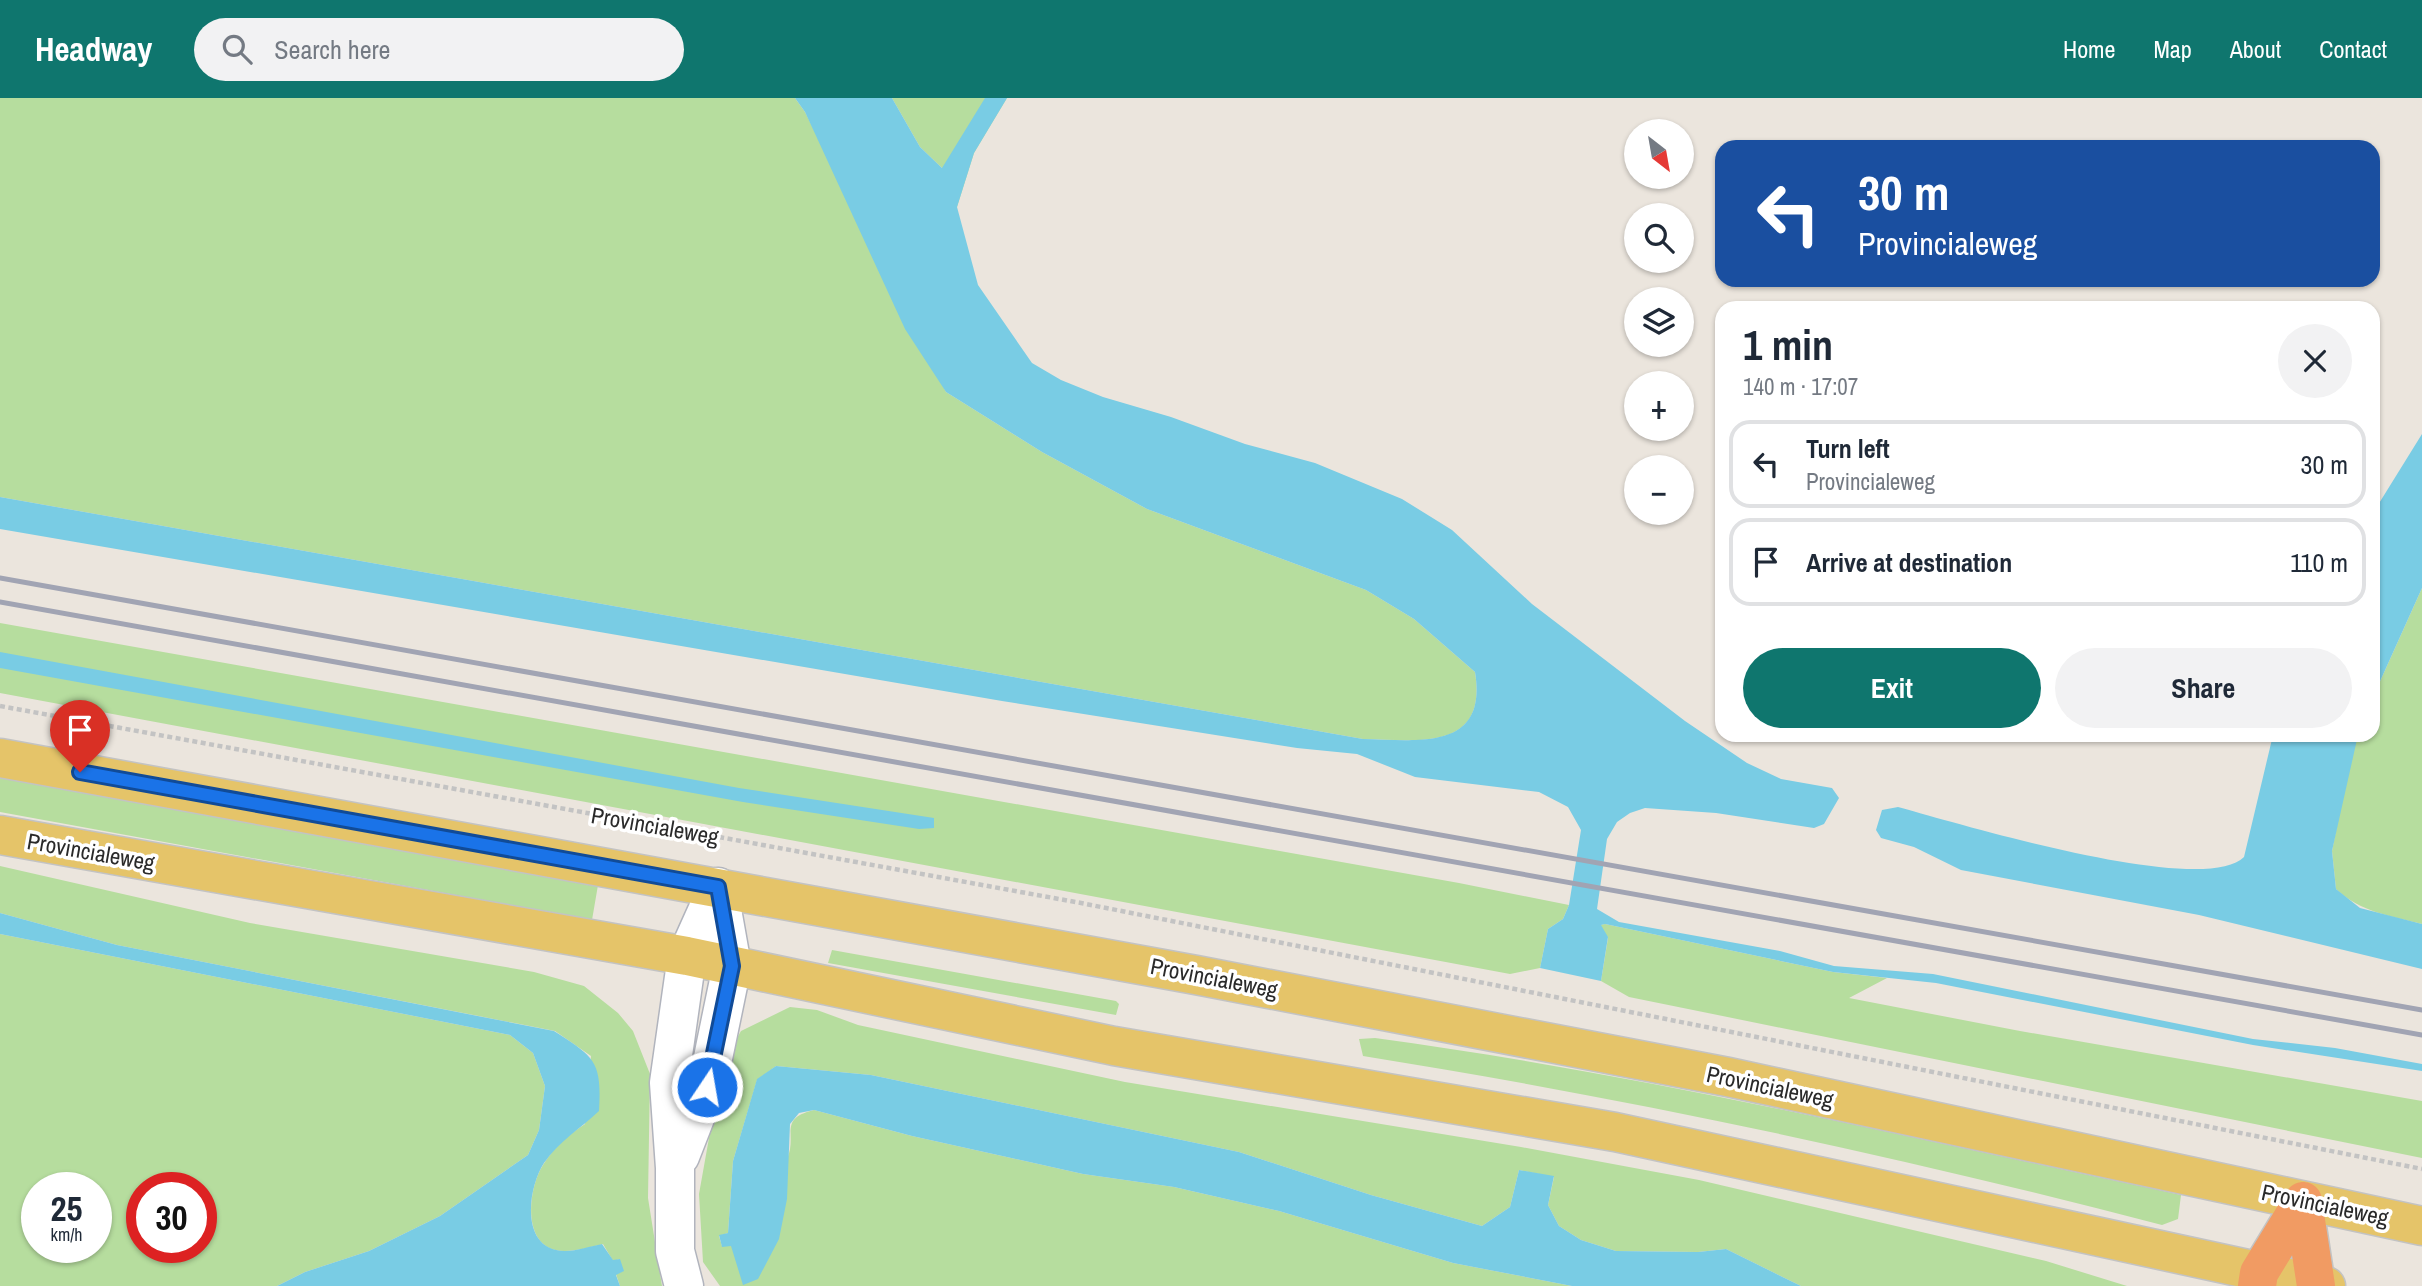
<!DOCTYPE html>
<meta charset="utf-8">
<style>
:root{--surface:#fff;--page:#f2f2f3;--text:#1f2937;--muted:#747a83;--line:#e0e1e3;--accent:#0f766e}
body{margin:0;font-family:"Archivo Narrow",sans-serif;background:var(--page);color:var(--text);height:100vh;display:flex;flex-direction:column;font-size:26px;white-space:nowrap}
*{box-sizing:border-box;margin:0}
p{font-size:23px;color:var(--muted)}
.icon{flex:none;width:38px;height:38px;fill:none;stroke:currentColor;stroke-width:2;stroke-linecap:round;stroke-linejoin:round}
.map{position:relative;flex:1;overflow:hidden}
.drawer{position:absolute;left:1715px;top:203px;width:665px;height:441px;display:flex;flex-direction:column;background:var(--surface);border-radius:21px;box-shadow:0 2px 5px #0004}
.drawer>*{flex:none}
.hud{position:absolute;left:1715px;top:42px;width:665px;height:147px;border-radius:21px;box-shadow:0 2px 5px #0004;background:#1a4fa0;color:#fff;overflow:hidden}
.needle{width:46px;rotate:149deg}
.buttons{position:absolute;left:1624px;top:21px;display:grid;gap:14px}
.buttons a{display:grid;place-items:center;width:70px;height:70px;border-radius:50%;background:var(--surface);box-shadow:0 2px 5px #0004;font-size:35px}
.speed{position:absolute;left:21px;top:1074px;display:flex;gap:14px;font-size:35px;font-weight:700;text-align:center}
.speed>*{display:grid;place-content:center;width:91px;height:91px;border-radius:50%;background:var(--surface);box-shadow:0 2px 5px #0004;line-height:1}
.speed small{font-size:18px;font-weight:400}
.speed .limit{border:10px solid #d22;background:#fff;color:#111}
.pin{position:absolute;display:grid;place-items:center;width:60px;height:60px;color:#fff;margin:-72px -30px;border-radius:50% 50% 50% 0;rotate:-45deg;box-shadow:0 0 7px #0007}
.pin .icon{rotate:45deg}
.me{position:absolute;width:77px;margin:-38px;rotate:12deg;stroke-linejoin:round;filter:drop-shadow(0 0 5px #0008)}
.turn{display:flex;align-items:center;gap:24px;height:147px;padding:0 28px;font-size:32px}
.turn .icon{width:91px;height:91px;stroke-width:2.5}
.turn b{display:block;font-size:49px;line-height:60px}
.round{display:grid;place-items:center;flex:none;width:74px;height:74px;border-radius:37px;background:var(--page)}
.summary{display:flex;align-items:center;justify-content:space-between;height:119px;padding:0 28px}
h1{font-size:42px;font-weight:700;line-height:52px}
.primary-button{display:flex;gap:14px;margin-top:auto;padding:14px 28px}
.primary-button a{flex:1;height:80px;border-radius:42px;background:var(--accent);color:#fff;font-size:28px;font-weight:700;line-height:80px;text-align:center}
.primary-button a+a{background:var(--page);color:var(--text)}
ul{padding:0;list-style:none}
li{display:flex;align-items:center;gap:21px;height:88px;margin:0 14px 10px;padding:0 14px;border:4px solid var(--line);border-radius:21px}
li div{flex:1}
li b{display:block;font-size:26px}
li em{font-style:normal}
header{display:flex;align-items:center;gap:42px;box-sizing:border-box;height:98px;padding:0 35px;background:var(--accent);color:#fff}
header strong{font-size:33px}
nav{display:flex;gap:38px;margin-inline-start:auto;font-size:24px}
.search{width:490px;height:63px;background:var(--page);display:flex;align-items:center;gap:18px;box-sizing:border-box;padding:0 24px;border-radius:38px;color:var(--muted);font-size:26px}
.map>svg:first-child{display:block}
.green{fill:#b6dd9e;fill-rule:evenodd}
.water{fill:#79cce4}
.lines{fill:none;stroke-linecap:round;stroke-linejoin:round}
.minor-casing{stroke:#b1b4bd;stroke-width:41}
.primary-casing{stroke:#c3c3c3;stroke-width:41}
.motorway-casing{stroke:#c3c3c3;stroke-width:41}
.path{stroke:#c3c3c3;stroke-width:4.5;stroke-dasharray:5 3.5;stroke-linecap:butt}
.minor{stroke:#fff;stroke-width:38}
.primary{stroke:#e5c469;stroke-width:38}
.motorway{stroke:#f19b63;stroke-width:38}
.rail{stroke:#a1a4b3;stroke-width:5}
.route-casing{stroke:#114b97;stroke-width:18}
.route{stroke:#1a73e8;stroke-width:12}
.labels{text-anchor:middle;stroke-width:7;stroke-linejoin:round;paint-order:stroke}
.street-label{font-size:23px;fill:#2a2a2a;stroke:#fff}
</style>
<header>
<strong>Headway</strong>
<div class="search"><svg class="icon" aria-label="search" viewBox="0 0 24 24"><circle cx="10" cy="10" r="6"/><path d="M15 15l6 6"/></svg>Search here</div>
<nav><a>Home</a><a>Map</a><a>About</a><a>Contact</a></nav>
</header>
<div class="map">
<svg width="2422" height="1188" viewBox="0 0 2422 1188">
<rect width="100%" height="100%" fill="#ebe5dd"/>
<path class="green" d="M 0,0 L 795,0 L 805,14 L 946,294 L 1042,354 L 1147,411 L 1366,492 L 1414,521 L 1475,574 C 1488,654 1418,642 1363,641 L 0,399 Z
M 892,0 L 1007,0 L 974,55 L 957,109 L 942,70 L 920,49 Z
M 2422,490 L 2422,826 C 2391,818 2360,814 2336,791 L 2332,753 L 2352,651 L 2358,637 L 2373,637 L 2373,599 Z
M 0,525 L 1459,785 L 1569,807 L 1563,821 L 1548,831 L 1540,870 L 1510,876 L 0,595 Z
M 0,680 L 598,787 L 592,822 L 0,714 Z
M 0,768 L 250,825 L 534,874 L 584,888 L 618,915 L 633,933 L 650,976 L 648,1100 L 662,1188 L 620,1188 L 616,1176 L 620,1161 L 613,1163 L 603,1146 C 591,1149 577,1153 565,1153 C 521,1154 527,1092 543,1067 C 554,1049 568,1037 585,1026 L 591,958 L 555,933 L 117,847 L 0,815 Z
M 1605,826 L 1833,874 L 1887,880 L 1849,900 L 2020,933 L 2422,1003 L 2422,1060 L 1629,899 L 1601,883 L 1608,840 L 1600,827 Z
M 0,836 L 510,937 L 533,955 L 545,988 L 539,1032 L 528,1057 L 440,1118 L 369,1153 L 305,1174 L 277,1188 L 0,1188 ZM 37,1090 L 96,1090 L 96,1150 L 37,1150 ZM 142,1090 L 201,1090 L 201,1150 L 142,1150 Z
M 832,852 L 1116,903 L 1119,906 L 1116,917 L 828,865 Z
M 790,909 L 817,912 L 858,927 L 1125,984 L 1521,1049 L 1699,1082 L 2046,1163 L 2127,1188 L 1801,1188 L 1726,1151 L 1698,1154 L 1616,1153 L 1581,1142 L 1559,1128 L 1548,1107 L 1554,1079 L 1519,1072 L 1510,1109 L 1482,1128 L 1371,1097 L 1239,1054 L 871,977 L 776,968 L 757,982 L 733,1063 L 728,1135 L 719,1138 L 722,1148 C 739,1126 776,1085 787,1061 C 798,1037 777,1021 814,1012 L 912,1038 L 1083,1076 L 1174,1089 L 1279,1113 L 1453,1165 L 1572,1188 L 720,1188 L 703,1164 L 699,1096 L 722,967 L 741,933 Z
M 1375,940 C 1635,975 1893,1036 2150,1090 L 2181,1097 L 2178,1121 L 2162,1127 C 1898,1058 1632,1001 1363,958 L 1359,941 Z"/>
<path class="water" d="M 795,0 L 892,0 L 920,49 L 942,70 L 985,0 L 1007,0 L 974,55 L 957,109 L 978,187 L 1032,265 L 1061,282 L 1103,299 L 1171,319 L 1245,346 L 1315,365 L 1402,401 L 1452,432 L 1532,506 L 1685,623 L 1747,665 L 1781,681 L 1832,690 L 1839,700 L 1824,726 L 1814,730 L 1716,715 L 1645,710 L 1630,715 L 1617,724 L 1607,741 L 1597,811 L 1619,824 L 1780,853 L 1834,868 L 1933,876 L 2253,941 L 2335,950 L 2422,966 L 2422,973 L 2253,947 L 1936,885 L 1833,874 L 1605,826 L 1601,827 L 1608,839 L 1601,883 L 1540,870 L 1548,831 L 1563,821 L 1569,807 L 1581,732 L 1568,709 L 1539,694 L 1415,679 L 1357,656 L 1297,650 L 1002,603 L 0,431 L 0,399 L 1363,641 C 1417,642 1488,654 1475,574 L 1414,521 L 1366,492 L 1147,411 L 1042,354 L 946,294 L 905,231 L 805,14 Z
M 2422,336 L 2422,490 L 2373,599 L 2373,415 Z
M 0,554 L 739,690 L 934,720 L 934,730 L 919,731 L 743,704 L 0,570 Z
M 2273,637 L 2358,637 L 2332,753 L 2336,791 L 2360,810 L 2422,826 L 2422,871 L 2199,817 L 1961,772 L 1914,749 L 1881,740 L 1876,732 L 1882,712 L 1898,709 C 1957,725 2203,800 2244,759 Z
M 0,815 L 117,847 L 554,933 C 594,959 602,962 599,1013 C 580,1031 559,1043 544,1065 C 527,1091 520,1153 565,1153 C 577,1153 591,1148 602,1146 L 613,1162 L 620,1161 L 624,1173 L 616,1177 L 620,1188 L 277,1188 L 305,1174 L 369,1153 L 440,1118 L 528,1057 L 539,1032 L 545,988 L 533,955 L 510,937 L 0,836 Z
M 776,968 L 871,977 L 1239,1054 L 1371,1097 L 1482,1128 L 1510,1109 L 1519,1072 L 1554,1078 L 1548,1107 L 1559,1128 L 1581,1142 L 1616,1153 L 1698,1154 L 1726,1151 L 1801,1188 L 1572,1188 L 1453,1165 L 1279,1113 L 1174,1089 L 1083,1076 L 912,1038 L 814,1012 L 799,1015 L 790,1026 L 787,1101 L 779,1141 L 758,1181 L 743,1187 L 731,1148 L 722,1149 L 719,1137 L 728,1135 L 733,1063 L 757,981 Z"/>
<g class="lines">
<g class="minor-casing">
<path id="minor" d="M 680,1058 L 707,989 L 732,868 L 718,789
M 684,1188 L 675,1153 L 675,1070 L 669,985 L 687,858 L 718,789"/>
</g>
<g class="primary-casing">
<path id="primary" d="M 0,660 L 1196,877 L 1728,979 L 2422,1128
M 0,737 L 687,858 L 1114,948 L 1615,1034 L 2326,1188"/>
</g>
<g class="motorway-casing">
<path id="motorway" d="M 2303,1103 L 2316,1188
M 2257,1188 L 2259,1175 L 2303,1103"/>
</g>
<path class="path" d="M 0,608 L 1081,805 L 2422,1071"/>
<use href="#minor" class="minor"/>
<use href="#primary" class="primary"/>
<use href="#motorway" class="motorway"/>
<path class="rail" d="M 0,480 L 2422,912
M 0,504 L 2422,937"/>
</g>
<g class="lines">
<g class="route-casing">
<path id="route" d="M 80,674 L 718,789 L 732,868 L 707,989"/>
</g>
<use href="#route" class="route"/>
</g>
<g class="labels">
<g class="street-label">
<text transform="translate(655 728) rotate(10)" y="8">Provincialeweg</text>
<text transform="translate(91 754) rotate(10)" y="8">Provincialeweg</text>
<text transform="translate(1214 880) rotate(11)" y="8">Provincialeweg</text>
<text transform="translate(1770 989) rotate(12)" y="8">Provincialeweg</text>
<text transform="translate(2325 1107) rotate(12)" y="8">Provincialeweg</text>
</g>
</g>
</svg>
<div class="buttons">
<a><svg class="needle" viewBox="-14 -14 28 28"><path d="M0-13l5 13h-10z" fill="#e53935"/><path d="M0 13l5-13h-10z" fill="#747a83"/></svg></a>
<a><svg class="icon" aria-label="search" viewBox="0 0 24 24"><circle cx="10" cy="10" r="6"/><path d="M15 15l6 6"/></svg></a>
<a><svg class="icon" aria-label="layers" viewBox="0 0 24 24"><path d="M12 4l9 5-9 5-9-5zM3 14l9 5 9-5"/></svg></a>
<a>+</a>
<a>−</a>
</div>
<div class="speed"><div>25<small>km/h</small></div><div class="limit">30</div></div>
<div class="pin" style="left:80px;top:674px;background:#d93025"><svg class="icon" aria-label="arrive" viewBox="0 0 24 24"><path d="M6 21V4h12l-3 4 3 4H6"/></svg></div>
<svg class="me" style="left:707px;top:989px" viewBox="-20 -20 40 40"><circle r="17" fill="#1a73e8" stroke="#fff" stroke-width="3"/><path d="M0-11L8 9 0 5-8 9z" fill="#fff"/></svg>
<div class="hud">
<div class="turn"><svg class="icon" aria-label="left" viewBox="0 0 24 24"><path d="M17 20v-9H6M10 6l-5 5 5 5"/></svg><div><b>30 m</b>Provincialeweg</div></div>
</div>
<section class="drawer">
<div class="summary"><div><h1>1 min</h1><p>140 m · 17:07</p></div><a class="round"><svg class="icon" aria-label="close" viewBox="0 0 24 24"><path d="M6 6l12 12M18 6L6 18"/></svg></a></div>
<ul>
<li><svg class="icon" aria-label="left" viewBox="0 0 24 24"><path d="M17 20v-9H6M10 6l-5 5 5 5"/></svg><div><b>Turn left</b><p>Provincialeweg</p></div><em>30 m</em></li>
<li><svg class="icon" aria-label="arrive" viewBox="0 0 24 24"><path d="M6 21V4h12l-3 4 3 4H6"/></svg><div><b>Arrive at destination</b></div><em>110 m</em></li>
</ul>
<div class="primary-button"><a>Exit</a><a>Share</a></div>
</section>
</div>
